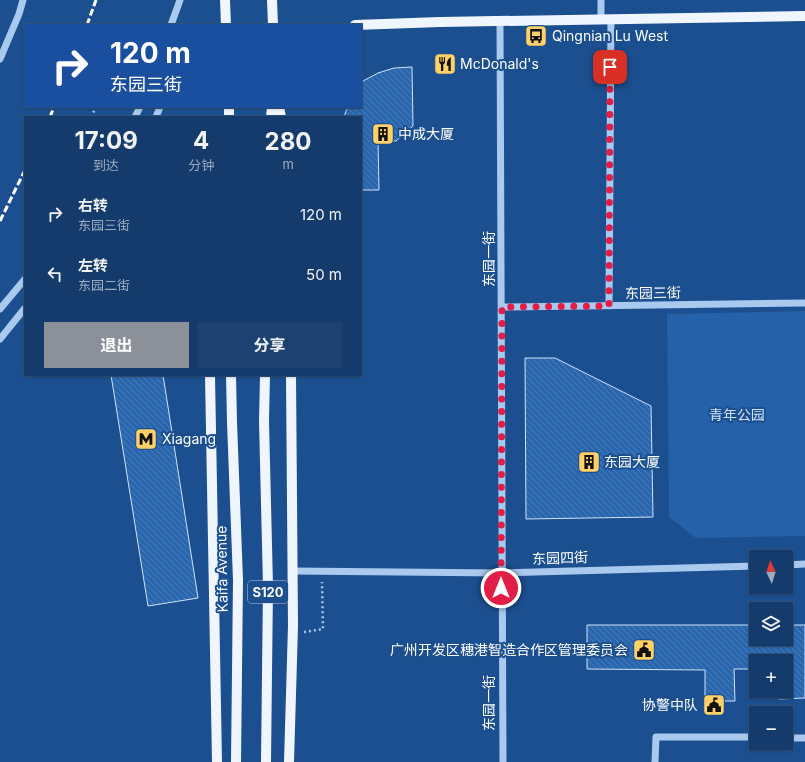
<!DOCTYPE html>
<html lang="zh">
<meta charset="utf-8">
<style>
:root{--surface:#143b6b;--page:#1d4271;--text:#f1f3f6;--muted:#9dadc1;--line:#33557e;--accent:#8c9099}
body{margin:0;font-family:Inter,"Noto Sans SC",sans-serif;background:var(--page);color:var(--text);height:100vh;display:flex;flex-direction:column;font-size:15px;white-space:nowrap}
*{box-sizing:border-box;margin:0}
p{font-size:13px;color:var(--muted)}
.icon{flex:none;width:22px;height:22px;fill:none;stroke:currentColor;stroke-width:2;stroke-linecap:round;stroke-linejoin:round}
.map{position:relative;flex:1;overflow:hidden}
.side{position:absolute;left:24px;top:116px;width:338px;height:260px;display:flex;flex-direction:column;background:var(--surface);border-radius:0px;box-shadow:0 1px 3px #0004,0 0 0 1px var(--line)}
.side>*{flex:none}
.top-card{position:absolute;left:24px;top:24px;width:338px;height:84px;border-radius:0px;box-shadow:0 1px 3px #0004,0 0 0 1px var(--line);background:#1a4fa0;color:#fff;overflow:hidden}
.needle{width:26px;rotate:356deg}
.controls{position:absolute;left:749px;top:550px;display:grid;gap:8px}
.controls a{display:grid;place-items:center;width:44px;height:44px;border-radius:0px;background:var(--surface);box-shadow:0 1px 3px #0004,0 0 0 1px var(--line);font-size:20px}
.pin{position:absolute;display:grid;place-items:center;width:34px;height:34px;color:#fff;margin:-17px;border-radius:8px;box-shadow:0 2px 6px #0006}
.me{position:absolute;width:44px;margin:-22px;rotate:0deg;stroke-linejoin:round;filter:drop-shadow(0 0 3px #0008)}
.turn{display:flex;align-items:center;gap:14px;height:84px;padding:0 20px;font-size:18px}
.turn .icon{width:52px;height:52px;stroke-width:2.5}
.turn b{display:block;font-size:28px;line-height:34px}
.eta{display:flex;justify-content:space-evenly;align-items:center;height:68px;text-align:center}
.eta b{font-size:24px;font-weight:700;line-height:28px}
.cta{display:flex;gap:8px;margin-top:auto;padding:8px 20px}
.cta a{flex:1;height:46px;border-radius:0px;background:var(--accent);color:#fff;font-size:16px;font-weight:700;line-height:46px;text-align:center}
.cta a+a{background:var(--page);color:var(--text)}
ul{padding:0;list-style:none}
li{display:flex;align-items:center;gap:12px;height:60px;padding:0 20px}
li div{flex:1}
li b{display:block;font-size:15px}
li em{font-style:normal}
.map>svg:first-child{display:block}
.green{fill:#2461a8}
.building{fill:url(#building-back-hatch);stroke:#cfe3fa}
.lines{fill:none;stroke-linecap:round;stroke-linejoin:round}
.path{stroke:#a9c9ee;stroke-width:2.5;stroke-dasharray:2 3;stroke-linecap:butt}
.minor{stroke:#a9c9ee;stroke-width:7}
.major{stroke:#f0f6ff;stroke-width:10}
.rail{stroke:#fff;stroke-width:3;stroke-dasharray:7 3;stroke-linecap:butt}
.major-bridge{stroke:#f0f6ff;stroke-width:10}
.route{stroke:#e11d48;stroke-width:7;stroke-dasharray:0 12.6}
.labels{text-anchor:middle;stroke-width:4;stroke-linejoin:round;paint-order:stroke}
.shield{fill:#1b4f8f;stroke:#bbcadd;stroke-width:1}
.shield-label{font-size:13px;font-weight:bold;fill:#fff}
.poi-label{font-size:14px;fill:#fff;stroke:#1b4f8f;text-anchor:start}
.street-label{font-size:14px;fill:#fff;stroke:#1b4f8f}
.park-label{font-size:14px;fill:#cfe3fa;stroke:#1b4f8f}
</style>
<div class="map">
<svg width="805" height="762" viewBox="0 0 805 762">
<defs>
<pattern id="building-back-hatch" width="6" height="6" patternUnits="userSpaceOnUse"><rect width="6" height="6" fill="#2a66ad"/><path d="M-1 5l2 2M0 0l6 6M5-1l2 2" fill="none" stroke="#4a7db9"/></pattern>
</defs>
<rect width="100%" height="100%" fill="#1b4f8f"/>
<path class="green" d="M 805,311 L 805,536 L 696,538 L 669,517 L 667,314 Z"/>
<path class="building" d="M 412,67 L 413,126 L 396,141 L 378,141 L 379,190 L 361,190 L 361,117 L 344,117 L 346,111 L 348,107 L 361,107 L 361,84 L 363,81 L 378,73 L 394,68 Z
M 525,358 L 555,358 L 651,406 L 653,517 L 526,519 Z
M 111,375 L 163,375 L 198,598 L 148,606 Z
M 587,625 L 756,625 L 756,639 L 786,639 L 786,625 L 805,625 L 805,698 L 779,699 L 779,691 L 786,691 L 786,661 L 756,661 L 756,669 L 734,669 L 735,701 L 705,701 L 705,670 L 587,669 Z"/>
<g class="lines">
<path class="path" d="M 91,117 L 96,107
M 304,632 L 323,629 L 322,582"/>
<path class="minor" d="M 601,19 L 601,0
M 500,21 L 503,762
M 171,25 L 180,0
M 0,59 L 19,14 L 23,0
M 135,117 L 140,107
M 156,117 L 160,107
M 609,306 L 611,19
M 502,307 L 805,303
M 0,309 L 25,279
M 0,339 L 25,308
M 786,565 L 805,564
M 293,571 L 501,573 L 756,566
M 786,738 L 805,738
M 655,762 L 656,737 L 756,737"/>
<path class="major" d="M 225,0 L 226,25
M 272,0 L 273,25
M 355,25 L 440,22 L 805,16
M 229,107 L 229,117
M 279,107 L 281,117
M 271,117 L 272,107
M 210,375 L 217,762
M 231,375 L 232,422
M 264,421 L 265,375
M 289,762 L 293,626 L 291,375"/>
<path class="rail" d="M 87,25 L 96,0
M 50,117 L 54,107
M 0,221 L 25,170"/>
<path class="major-bridge" d="M 264,421 L 268,586 L 266,762
M 232,422 L 238,580 L 236,762"/>
</g>
<g class="lines">
<path class="route" d="M 501,588 L 502,307 L 609,306 L 610,67"/>
</g>
<defs>
<g id="bus-square" transform="scale(1.15)"><rect x="-9" y="-9" width="18" height="18" rx="4" fill="#ffd166" stroke="#1b4f8f"/><path d="M-5-6H5V4H4V6H2V4H-2V6H-4V4H-5ZM-3.5-4V0h7V-4ZM-3.5 1.2v1.5H-2V1.2ZM2 1.2v1.5H3.5V1.2Z" fill="#111"/></g>
<g id="restaurant-square" transform="scale(1.15)"><rect x="-9" y="-9" width="18" height="18" rx="4" fill="#ffd166" stroke="#1b4f8f"/><path d="M-5-6h1v4h1v-4h1v4h1v-4h1v5L-1.5 .5V6h-2V.5L-5-1ZM5-6V6H3V1.5H1.5Q1.5-4 5-6Z" fill="#111"/></g>
<g id="building-square" transform="scale(1.15)"><rect x="-9" y="-9" width="18" height="18" rx="4" fill="#ffd166" stroke="#1b4f8f"/><path d="M-4-6H4V6H1V3H-1V6H-4ZM-2.5-4.3h1.7v1.8h-1.7ZM.8-4.3h1.7v1.8H.8ZM-2.5-1h1.7V.8h-1.7ZM.8-1h1.7V.8H.8Z" fill="#111"/></g>
<g id="metro-square" transform="scale(1.15)"><rect x="-9" y="-9" width="18" height="18" rx="4" fill="#ffd166" stroke="#1b4f8f"/><path d="M-5.5 5V-5H-3L0 0L3-5H5.5V5H3V-.5L0 4L-3-.5V5Z" fill="#111"/></g>
<g id="civic-square" transform="scale(1.15)"><rect x="-9" y="-9" width="18" height="18" rx="4" fill="#ffd166" stroke="#1b4f8f"/><path d="M-.6-6.5H3V-4.5H.6V-3L4-1V1h2V6H-6V1h2V-1L-.6-3ZM-1.2 2.5V6h2.4V2.5Z" fill="#111"/></g>
</defs>
<g fill-rule="evenodd">
<use href="#bus-square" x="536" y="36"/>
<use href="#restaurant-square" x="445" y="64"/>
<use href="#building-square" x="383" y="134"/>
<use href="#metro-square" x="146" y="439"/>
<use href="#building-square" x="589" y="462"/>
<use href="#civic-square" x="644" y="650"/>
<use href="#civic-square" x="714" y="705"/>
</g>
<g class="labels">
<rect class="shield" x="248" y="581" width="40" height="22" rx="3"/>
<g class="shield-label">
<text x="268" y="597">S120</text>
</g>
<g class="poi-label">
<text x="552" y="41">Qingnian Lu West</text>
<text x="460" y="69">McDonald's</text>
<text x="398" y="139">中成大厦</text>
<text x="162" y="444">Xiagang</text>
<text x="604" y="467">东园大厦</text>
<text x="628" y="655" text-anchor="end">广州开发区穗港智造合作区管理委员会</text>
<text x="698" y="710" text-anchor="end">协警中队</text>
</g>
<g class="street-label">
<text transform="translate(489 259) rotate(-90)" y="5">东园一街</text>
<text transform="translate(653 293) rotate(-1)" y="5">东园三街</text>
<text transform="translate(560 558) rotate(-2)" y="5">东园四街</text>
<text transform="translate(222 569) rotate(-91)" y="5">Kaifa Avenue</text>
<text transform="translate(489 703) rotate(-90)" y="5">东园一街</text>
</g>
<g class="park-label">
<text x="737" y="420">青年公园</text>
</g>
</g>
</svg>
<div class="controls">
<a><svg class="needle" viewBox="-14 -14 28 28"><path d="M0-13l5 13h-10z" fill="#e53935"/><path d="M0 13l5-13h-10z" fill="#9dadc1"/></svg></a>
<a><svg class="icon" aria-label="layers" viewBox="0 0 24 24"><path d="M12 4l9 5-9 5-9-5zM3 14l9 5 9-5"/></svg></a>
<a>+</a>
<a>−</a>
</div>
<div class="pin" style="left:610px;top:67px;background:#d93025"><svg class="icon" aria-label="arrive" viewBox="0 0 24 24"><path d="M6 21V4h12l-3 4 3 4H6"/></svg></div>
<svg class="me" style="left:501px;top:588px" viewBox="-20 -20 40 40"><circle r="17" fill="#e11d48" stroke="#fff" stroke-width="3"/><path d="M0-11L8 9 0 5-8 9z" fill="#fff"/></svg>
<div class="top-card">
<div class="turn"><svg class="icon" aria-label="right" viewBox="0 0 24 24"><path d="M7 20v-9h11M14 6l5 5-5 5"/></svg><div><b>120 m</b>东园三街</div></div>
</div>
<section class="side">
<div class="eta">
<div><b>17:09</b><p>到达</p></div>
<div><b>4</b><p>分钟</p></div>
<div><b>280</b><p>m</p></div>
</div>
<ul>
<li><svg class="icon" aria-label="right" viewBox="0 0 24 24"><path d="M7 20v-9h11M14 6l5 5-5 5"/></svg><div><b>右转</b><p>东园三街</p></div><em>120 m</em></li>
<li><svg class="icon" aria-label="left" viewBox="0 0 24 24"><path d="M17 20v-9H6M10 6l-5 5 5 5"/></svg><div><b>左转</b><p>东园二街</p></div><em>50 m</em></li>
</ul>
<div class="cta"><a>退出</a><a>分享</a></div>
</section>
</div>
